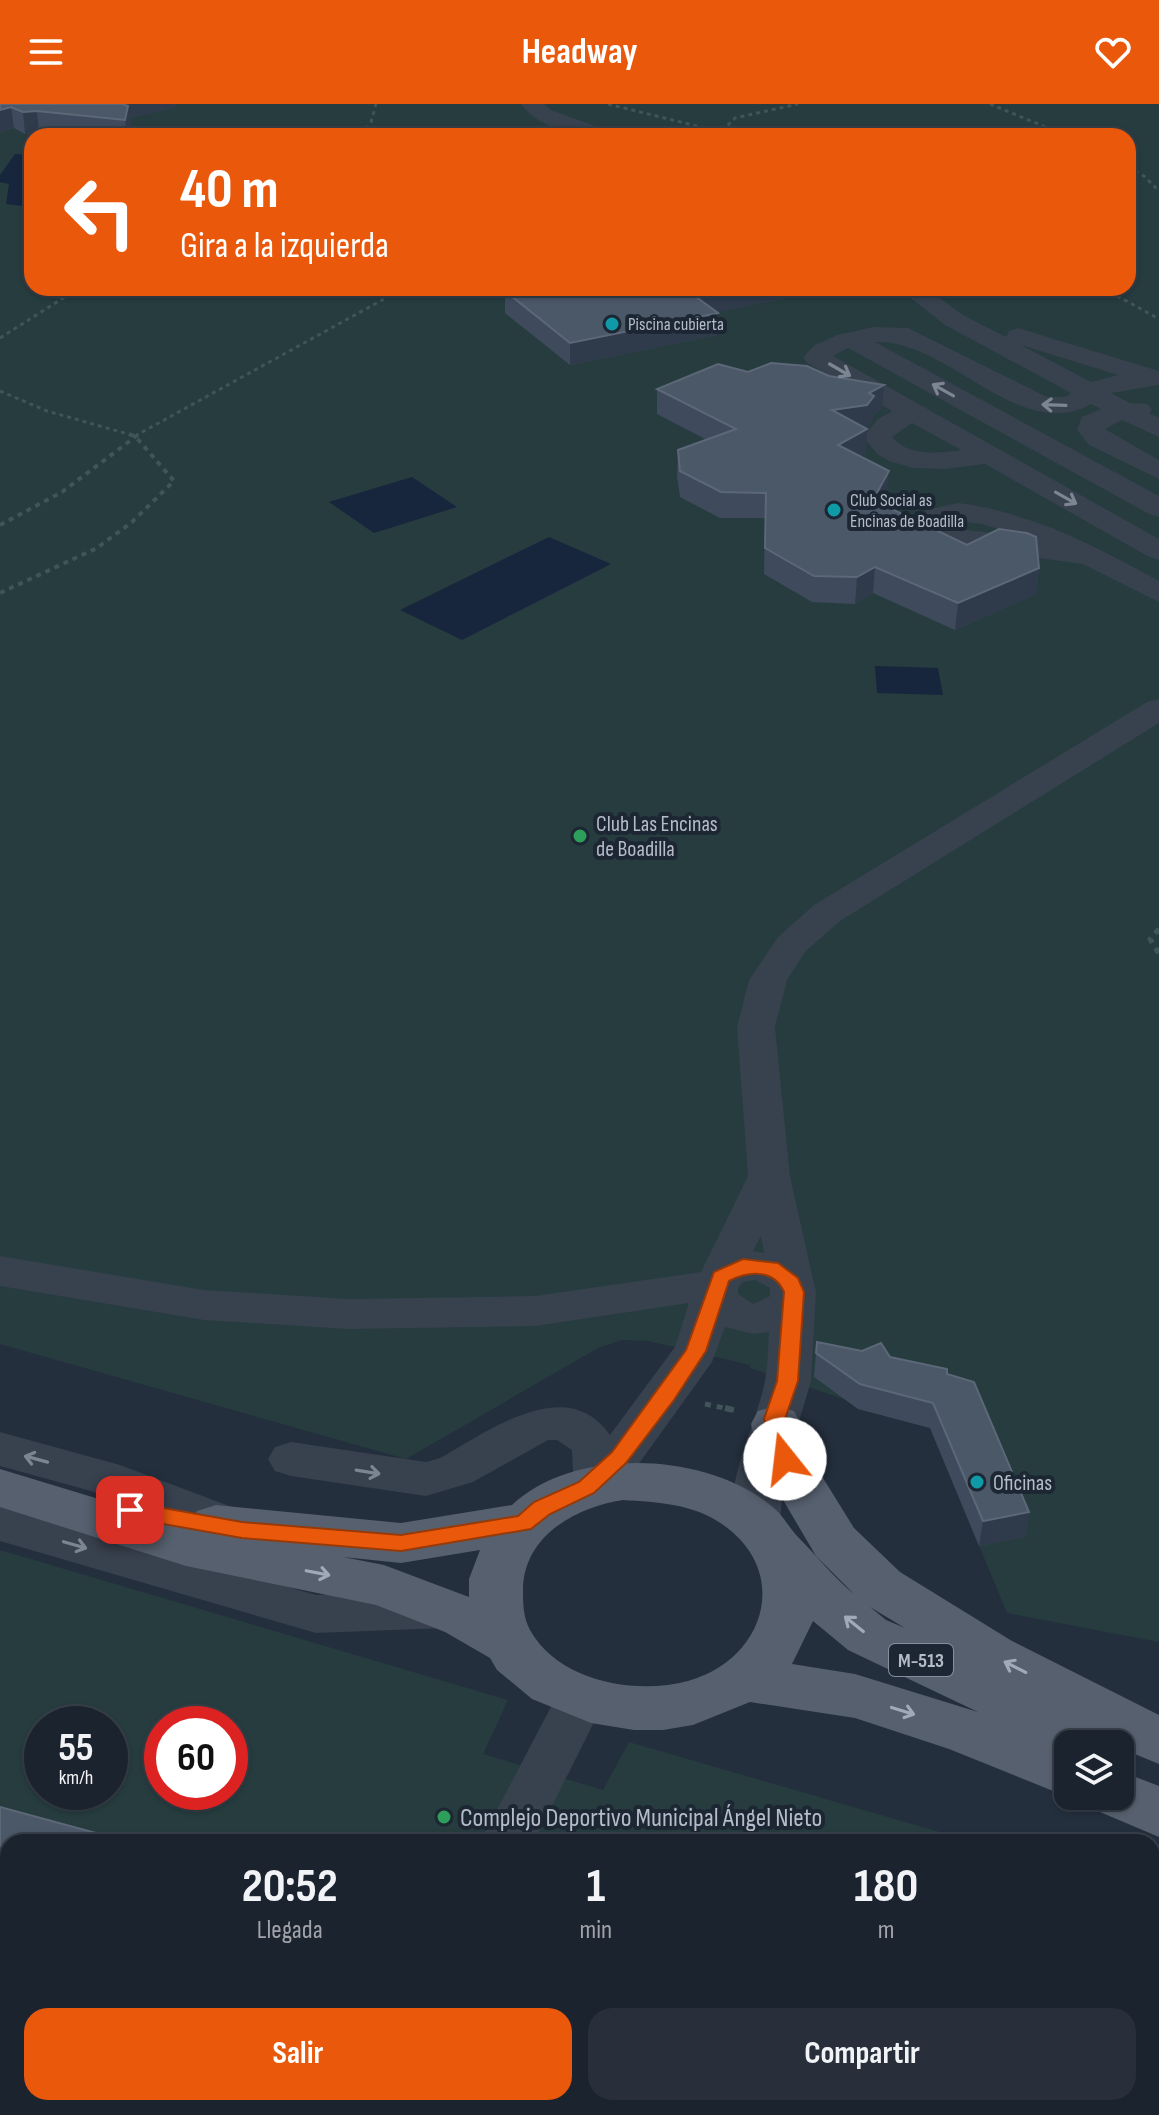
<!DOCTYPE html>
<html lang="es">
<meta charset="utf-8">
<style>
:root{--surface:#1b232e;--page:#282f3a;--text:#f1f3f6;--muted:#a0a4aa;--line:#39404a;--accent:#ea580c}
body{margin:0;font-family:"Sofia Sans Condensed",sans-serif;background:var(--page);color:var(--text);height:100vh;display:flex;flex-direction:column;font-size:30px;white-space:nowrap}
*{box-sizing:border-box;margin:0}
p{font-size:26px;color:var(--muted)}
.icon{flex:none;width:44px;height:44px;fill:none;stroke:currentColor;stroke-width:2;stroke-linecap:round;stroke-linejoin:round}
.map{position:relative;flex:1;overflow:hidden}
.details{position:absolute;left:0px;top:1730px;width:1160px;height:282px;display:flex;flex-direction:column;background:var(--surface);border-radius:24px 24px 0 0;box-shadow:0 2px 6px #0004,0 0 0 2px var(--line)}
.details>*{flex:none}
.hud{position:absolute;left:24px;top:24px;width:1112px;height:168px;border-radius:24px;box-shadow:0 2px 6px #0004,0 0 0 2px var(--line);background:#ea580c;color:#fff;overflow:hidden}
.buttons{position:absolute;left:1054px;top:1626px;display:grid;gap:16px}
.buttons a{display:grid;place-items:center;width:80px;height:80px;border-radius:16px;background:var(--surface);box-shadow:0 2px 6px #0004,0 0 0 2px var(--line);font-size:40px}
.speed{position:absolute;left:24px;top:1602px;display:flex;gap:16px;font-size:40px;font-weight:700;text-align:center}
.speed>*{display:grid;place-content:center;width:104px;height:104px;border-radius:50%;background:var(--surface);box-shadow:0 2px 6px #0004,0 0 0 2px var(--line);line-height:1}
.speed small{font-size:20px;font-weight:400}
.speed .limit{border:12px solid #d22;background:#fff;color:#111}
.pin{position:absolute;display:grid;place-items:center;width:68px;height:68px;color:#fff;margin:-34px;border-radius:16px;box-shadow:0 4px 12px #0006}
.me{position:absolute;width:88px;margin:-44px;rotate:344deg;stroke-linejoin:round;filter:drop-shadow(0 0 6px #0008)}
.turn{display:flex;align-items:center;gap:28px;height:168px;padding:0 24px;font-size:36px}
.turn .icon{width:104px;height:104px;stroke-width:2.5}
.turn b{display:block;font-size:56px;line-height:68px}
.eta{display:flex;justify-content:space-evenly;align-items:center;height:136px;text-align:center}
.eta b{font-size:48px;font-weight:700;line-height:56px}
.action{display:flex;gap:16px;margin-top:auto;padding:16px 24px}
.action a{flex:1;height:92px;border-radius:24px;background:var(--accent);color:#fff;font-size:32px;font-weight:700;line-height:92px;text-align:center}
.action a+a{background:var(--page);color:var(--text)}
header{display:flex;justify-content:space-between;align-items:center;height:104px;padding:0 24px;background:var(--accent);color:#fff;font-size:36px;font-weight:700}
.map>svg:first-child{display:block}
.green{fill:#263c3f;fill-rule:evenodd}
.water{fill:#17263c}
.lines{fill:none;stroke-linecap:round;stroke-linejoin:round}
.path-far3{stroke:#3f5557;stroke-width:3;stroke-dasharray:4 4;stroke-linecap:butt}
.path-far2{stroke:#3f5557;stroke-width:4;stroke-dasharray:5 5;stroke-linecap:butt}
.path-far1{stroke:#3f5557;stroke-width:5;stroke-dasharray:6 6;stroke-linecap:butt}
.path{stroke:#3f5557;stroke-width:6;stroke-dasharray:8 8;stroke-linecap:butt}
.minor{fill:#38414e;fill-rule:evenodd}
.major{fill:#56606e;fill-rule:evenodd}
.wall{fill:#3f4b5c}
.shaded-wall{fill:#2f3b4b}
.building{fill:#4b5868;stroke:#5c6777;stroke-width:2}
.oneway{stroke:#7c8592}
.oneway2{stroke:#a1aab7}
.route{fill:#ea580c;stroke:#983908;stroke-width:2}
.culture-dot{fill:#0f9aa8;stroke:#1d2633;stroke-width:3}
.leisure-dot{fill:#2e9e5b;stroke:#1d2633;stroke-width:3}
.labels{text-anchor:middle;stroke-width:8;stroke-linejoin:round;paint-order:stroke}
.far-poi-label{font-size:18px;fill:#b4bcc9;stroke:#1d2633;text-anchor:start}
.shield{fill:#1d2633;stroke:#878f9c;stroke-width:2}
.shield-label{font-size:20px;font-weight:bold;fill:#b4bcc9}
.poi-label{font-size:22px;fill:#b4bcc9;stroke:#1d2633;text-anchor:start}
.near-poi-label{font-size:26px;fill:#b4bcc9;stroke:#1d2633;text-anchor:start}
</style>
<header><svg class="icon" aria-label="menu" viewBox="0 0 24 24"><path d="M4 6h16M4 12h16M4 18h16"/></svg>Headway<svg class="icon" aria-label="heart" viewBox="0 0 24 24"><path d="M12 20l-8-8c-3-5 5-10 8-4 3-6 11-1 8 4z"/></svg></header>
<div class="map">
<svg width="1159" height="2011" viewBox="0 0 1159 2011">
<rect width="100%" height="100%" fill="#242f3e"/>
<path class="green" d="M 0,0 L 1159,0 L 1159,1538 L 1007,1509 L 930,1324 L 858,1305 L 844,1295 L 750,1264 L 750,1261 L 648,1237 L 622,1236 L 598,1244 L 406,1355 L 0,1240 ZM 32,32 L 1128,32 L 1128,184 L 32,184 Z
M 0,1446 L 508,1596 L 483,1650 L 603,1686 L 629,1638 L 974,1738 L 8,1738 L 8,2004 L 1152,2004 L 1152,1790 L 1159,1792 L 1159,2011 L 0,2011 ZM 42,1620 L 110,1620 L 110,1688 L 42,1688 ZM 162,1620 L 230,1620 L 230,1688 L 162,1688 Z"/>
<path class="water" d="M 15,50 L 32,51 L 32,103 L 6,100 L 9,80 L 0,78 L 0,71 Z
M 412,373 L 457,403 L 374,429 L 329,398 Z
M 549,433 L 611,460 L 462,536 L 400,506 Z
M 875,562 L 938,564 L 943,591 L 877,589 Z"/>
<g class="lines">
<path class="path-far3" d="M 608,0 L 737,32
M 990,0 L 1067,32
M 367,25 L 396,32
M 722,27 L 735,14 L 798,0
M 362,32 L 371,18 L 376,0
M 1128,63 L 1144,72 L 1159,87
M 1103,184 L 1159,215
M 0,234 L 79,184
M 0,287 L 47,307 L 135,332
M 135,332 L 404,184"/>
<path class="path-far2" d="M 0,421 L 62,388 L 139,330
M 0,489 L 97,444 L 132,418 L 174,377 L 135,332 L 128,330"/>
<path class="path-far1" d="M 1159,825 L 1150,835 L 1159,850
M 705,1300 L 734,1306"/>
<path class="path" d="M 725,1304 L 738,1307"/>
<path class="minor" d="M 521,0 L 544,0 L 551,6 L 609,27 L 612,32 C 580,32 542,28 521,0 Z
M 898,184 L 926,184 L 963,211 L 1006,233 L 1009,227 L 1018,224 L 1159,267 L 1159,281 L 1111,289 L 1130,299 L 1148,300 L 1152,306 L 1149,309 L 1159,314 L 1159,333 L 1122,316 L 1105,325 L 1159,356 L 1159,375 L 1089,341 L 1077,326 L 1082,313 L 1101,305 L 1091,300 C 1020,341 947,234 875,238 L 1159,392 L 1159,413 L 1149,410 L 848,244 L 833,252 L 1159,435 L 1159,456 L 1149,453 L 985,360 L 945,365 L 913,364 L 889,357 L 877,350 L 863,333 L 878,315 L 892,307 L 807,259 L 803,253 L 815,241 L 837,231 L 873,223 L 908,224 L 1047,293 L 1065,293 L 1071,289 L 945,221 ZM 1021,241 L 1118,271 L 1091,278 ZM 912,319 L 961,346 C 937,349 909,353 892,333 Z
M 958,399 C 1031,408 1096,442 1159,477 L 1159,498 L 1083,460 L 950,442 L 940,439 L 919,423 L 926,406 ZM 958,417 L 982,420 L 1021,432 L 958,425 L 949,420 Z
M 1159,595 L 1159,619 L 840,817 L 805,848 L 787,876 L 775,923 L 790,1072 L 816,1188 L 811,1277 L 784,1368 L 780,1419 L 773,1432 L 756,1437 L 739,1432 C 717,1391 757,1320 765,1277 C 768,1261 768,1244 769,1228 L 753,1230 L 725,1223 L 712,1258 L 635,1365 L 604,1395 L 587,1400 L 570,1395 L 564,1383 L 573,1368 L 572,1346 L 557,1336 L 548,1336 L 473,1378 L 426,1392 L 291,1372 L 275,1367 L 268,1355 L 275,1343 L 291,1338 L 426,1358 L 440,1354 C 488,1328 566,1268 610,1331 L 675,1243 L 689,1199 L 535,1222 L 349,1225 L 204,1216 L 0,1182 L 0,1152 L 204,1186 L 349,1195 L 535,1192 L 701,1168 L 748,1072 L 737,923 L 749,876 L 778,833 L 814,801 L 1147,598 ZM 761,1132 L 764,1149 L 753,1147 ZM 755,1176 L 770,1184 L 770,1192 L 753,1200 L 738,1190 L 738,1184 L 743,1178 Z
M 0,1328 L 120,1361 L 259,1413 L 266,1426 L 259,1439 L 242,1444 L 91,1387 L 0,1362 Z
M 0,1401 L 316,1491 L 444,1486 L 461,1492 L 469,1505 L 461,1518 L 444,1524 L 316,1529 L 0,1437 Z
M 581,1574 L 599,1580 L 606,1594 L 534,1738 L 480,1738 L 563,1580 Z
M 328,2004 L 386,2004 L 383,2011 L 329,2011 Z"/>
<path class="major" d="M 776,1302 L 794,1307 L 801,1320 L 810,1353 L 854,1424 L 900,1468 L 1012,1537 L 1159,1611 L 1159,1660 L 1125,1646 L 1120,1656 L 1120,1640 L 1068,1640 L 1068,1693 L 949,1645 L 855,1614 L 750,1598 L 693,1621 L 663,1626 L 634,1626 L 591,1619 L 532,1595 L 497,1566 L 490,1554 L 445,1528 L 376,1501 L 186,1462 L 0,1403 L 0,1365 L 191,1423 L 197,1407 L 216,1401 L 401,1419 L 512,1401 C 576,1341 711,1348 775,1405 C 784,1413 790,1425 798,1433 C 817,1452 833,1473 854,1490 L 816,1452 L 759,1355 L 751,1320 L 758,1307 ZM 623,1396 C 658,1398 693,1400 722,1420 C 792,1468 765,1556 688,1577 C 636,1591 559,1578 530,1526 C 523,1513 523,1499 523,1485 C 524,1431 577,1403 623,1396 ZM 480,1446 L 469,1475 L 469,1493 L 384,1461 L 343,1453 L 401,1459 ZM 870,1503 L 905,1524 L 886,1516 ZM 813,1517 L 848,1546 L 978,1608 L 855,1570 L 792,1560 Z
M 1120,1667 L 1159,1682 L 1159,1733 L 1100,1708 L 1092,1692 L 1120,1692 Z"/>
</g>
<path class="wall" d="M 0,0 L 176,3 L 130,14 L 131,23 L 129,32 L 76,32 L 39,28 L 25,30 L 14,24 L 0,28 Z
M 522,184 L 818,184 L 817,188 L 717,208 L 717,231 L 570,261 L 505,209 L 505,187 Z
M 657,285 L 882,305 L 873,311 L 872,317 L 866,324 L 866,350 L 861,352 L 887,392 L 883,400 L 967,441 L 1039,464 L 1036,490 L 955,526 L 873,489 L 855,500 L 812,498 L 764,470 L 765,414 L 720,414 L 680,393 L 677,372 L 678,346 L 707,336 L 657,310 Z
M 817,1238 L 890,1253 L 947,1270 L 1029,1408 L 1025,1433 L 979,1442 L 930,1324 L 858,1305 L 814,1273 Z"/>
<path class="shaded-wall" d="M 113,0 L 176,0 L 176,3 L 130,14 L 131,23 L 129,32 L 127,32 L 125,16 Z
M 11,3 L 14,24 L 0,28 L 0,6 Z
M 37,7 L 39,28 L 25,30 L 23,8 Z
M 732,184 L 818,184 L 817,188 L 694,213 L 695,192 Z
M 718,209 L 717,231 L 570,261 L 570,239 Z
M 884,281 L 882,305 L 873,311 L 872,317 L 865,326 L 832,306 L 869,289 Z
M 867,325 L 866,350 L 836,366 L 838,341 Z
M 889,367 L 887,392 L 871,421 L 873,396 Z
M 875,463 L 873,489 L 855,500 L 857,473 Z
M 1039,464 L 1036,490 L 955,526 L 958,499 Z
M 1029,1408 L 1025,1433 L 979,1442 L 983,1417 Z
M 130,2004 L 153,2004 L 149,2011 L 126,2011 Z"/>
<path class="building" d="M 0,0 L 122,0 L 128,2 L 125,16 L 37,7 L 23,8 L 11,3 L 0,6 Z
M 522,184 L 732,184 L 695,192 L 718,209 L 570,239 L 505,187 Z
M 771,259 L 807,262 L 829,272 L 884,281 L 869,289 L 874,292 L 867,301 L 832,306 L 867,325 L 838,341 L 889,367 L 873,396 L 967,441 L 999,425 L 1027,429 L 1036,433 L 1039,464 L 958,499 L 875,463 L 857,473 L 814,472 L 765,444 L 766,389 L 721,388 L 680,367 L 678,346 L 736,325 L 657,285 L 718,260 L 748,268 Z
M 817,1238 L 862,1247 L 881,1239 L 890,1253 L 947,1265 L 947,1270 L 974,1278 L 1029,1408 L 983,1417 L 933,1299 L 860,1280 L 816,1249 Z
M 0,1703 L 129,1738 L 8,1738 L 8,2004 L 130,2004 L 126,2011 L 0,2011 Z"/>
<defs><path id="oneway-shaft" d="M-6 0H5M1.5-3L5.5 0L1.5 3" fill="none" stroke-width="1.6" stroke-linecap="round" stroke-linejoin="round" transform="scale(2)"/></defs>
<g class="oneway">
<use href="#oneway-shaft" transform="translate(840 266) rotate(30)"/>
<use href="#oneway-shaft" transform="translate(943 286) rotate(-151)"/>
<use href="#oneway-shaft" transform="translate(1054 301) rotate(-178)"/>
<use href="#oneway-shaft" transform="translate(1066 394) rotate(29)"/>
<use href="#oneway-shaft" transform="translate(36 1355) rotate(-165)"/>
<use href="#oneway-shaft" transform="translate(368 1368) rotate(9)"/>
<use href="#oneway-shaft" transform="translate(75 1441) rotate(16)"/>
</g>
<g class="oneway2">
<use href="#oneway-shaft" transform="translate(318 1469) rotate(11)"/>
<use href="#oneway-shaft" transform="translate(854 1520) rotate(-141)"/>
<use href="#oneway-shaft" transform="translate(1015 1563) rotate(-153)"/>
<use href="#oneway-shaft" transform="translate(903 1607) rotate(17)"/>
</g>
<path class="route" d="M 743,1155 L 778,1159 L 798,1174 L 804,1188 L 798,1277 L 785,1315 L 796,1355 L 793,1360 L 778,1360 L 764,1315 L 777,1277 L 784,1188 C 774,1165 749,1167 729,1177 L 706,1247 L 674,1296 L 626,1359 L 594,1389 L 550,1410 L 531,1425 L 401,1447 L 242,1434 L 130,1414 L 123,1411 L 119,1406 L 123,1400 L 130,1398 L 242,1418 L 401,1431 L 518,1412 L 534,1398 L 579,1378 L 612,1348 L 686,1246 L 714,1168 Z"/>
<g class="culture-dot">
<circle cx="612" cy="220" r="8"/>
<circle cx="834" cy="406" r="8"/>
<circle cx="977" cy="1378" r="8"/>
</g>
<g class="leisure-dot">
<circle cx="580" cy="732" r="8"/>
<circle cx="444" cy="1713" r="8"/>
</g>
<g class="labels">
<g class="far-poi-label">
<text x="628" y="226">Piscina cubierta</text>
<text x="850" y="402">Club Social as<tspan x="850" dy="21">Encinas de Boadilla</tspan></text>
</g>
<rect class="shield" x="889" y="1540" width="64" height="32" rx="6"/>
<g class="shield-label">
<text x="921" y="1563">M-513</text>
</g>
<g class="poi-label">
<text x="596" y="727">Club Las Encinas<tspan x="596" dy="25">de Boadilla</tspan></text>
<text x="993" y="1386">Oficinas</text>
</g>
<g class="near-poi-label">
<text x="460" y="1722">Complejo Deportivo Municipal Ángel Nieto</text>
</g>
</g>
</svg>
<div class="buttons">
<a><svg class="icon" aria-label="layers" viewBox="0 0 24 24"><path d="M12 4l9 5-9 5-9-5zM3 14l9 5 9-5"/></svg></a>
</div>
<div class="speed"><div>55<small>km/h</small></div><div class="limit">60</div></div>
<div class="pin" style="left:130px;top:1406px;background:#d93025"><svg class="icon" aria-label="arrive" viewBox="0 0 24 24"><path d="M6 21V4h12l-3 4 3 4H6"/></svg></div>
<svg class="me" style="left:785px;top:1355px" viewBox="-20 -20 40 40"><circle r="19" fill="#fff"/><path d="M0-13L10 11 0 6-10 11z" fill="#ea580c"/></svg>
<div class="hud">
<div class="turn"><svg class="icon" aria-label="left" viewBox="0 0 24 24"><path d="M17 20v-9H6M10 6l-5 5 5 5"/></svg><div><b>40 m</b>Gira a la izquierda</div></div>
</div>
<section class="details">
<div class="eta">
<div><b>20:52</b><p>Llegada</p></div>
<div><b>1</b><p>min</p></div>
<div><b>180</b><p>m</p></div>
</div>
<div class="action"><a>Salir</a><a>Compartir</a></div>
</section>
</div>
